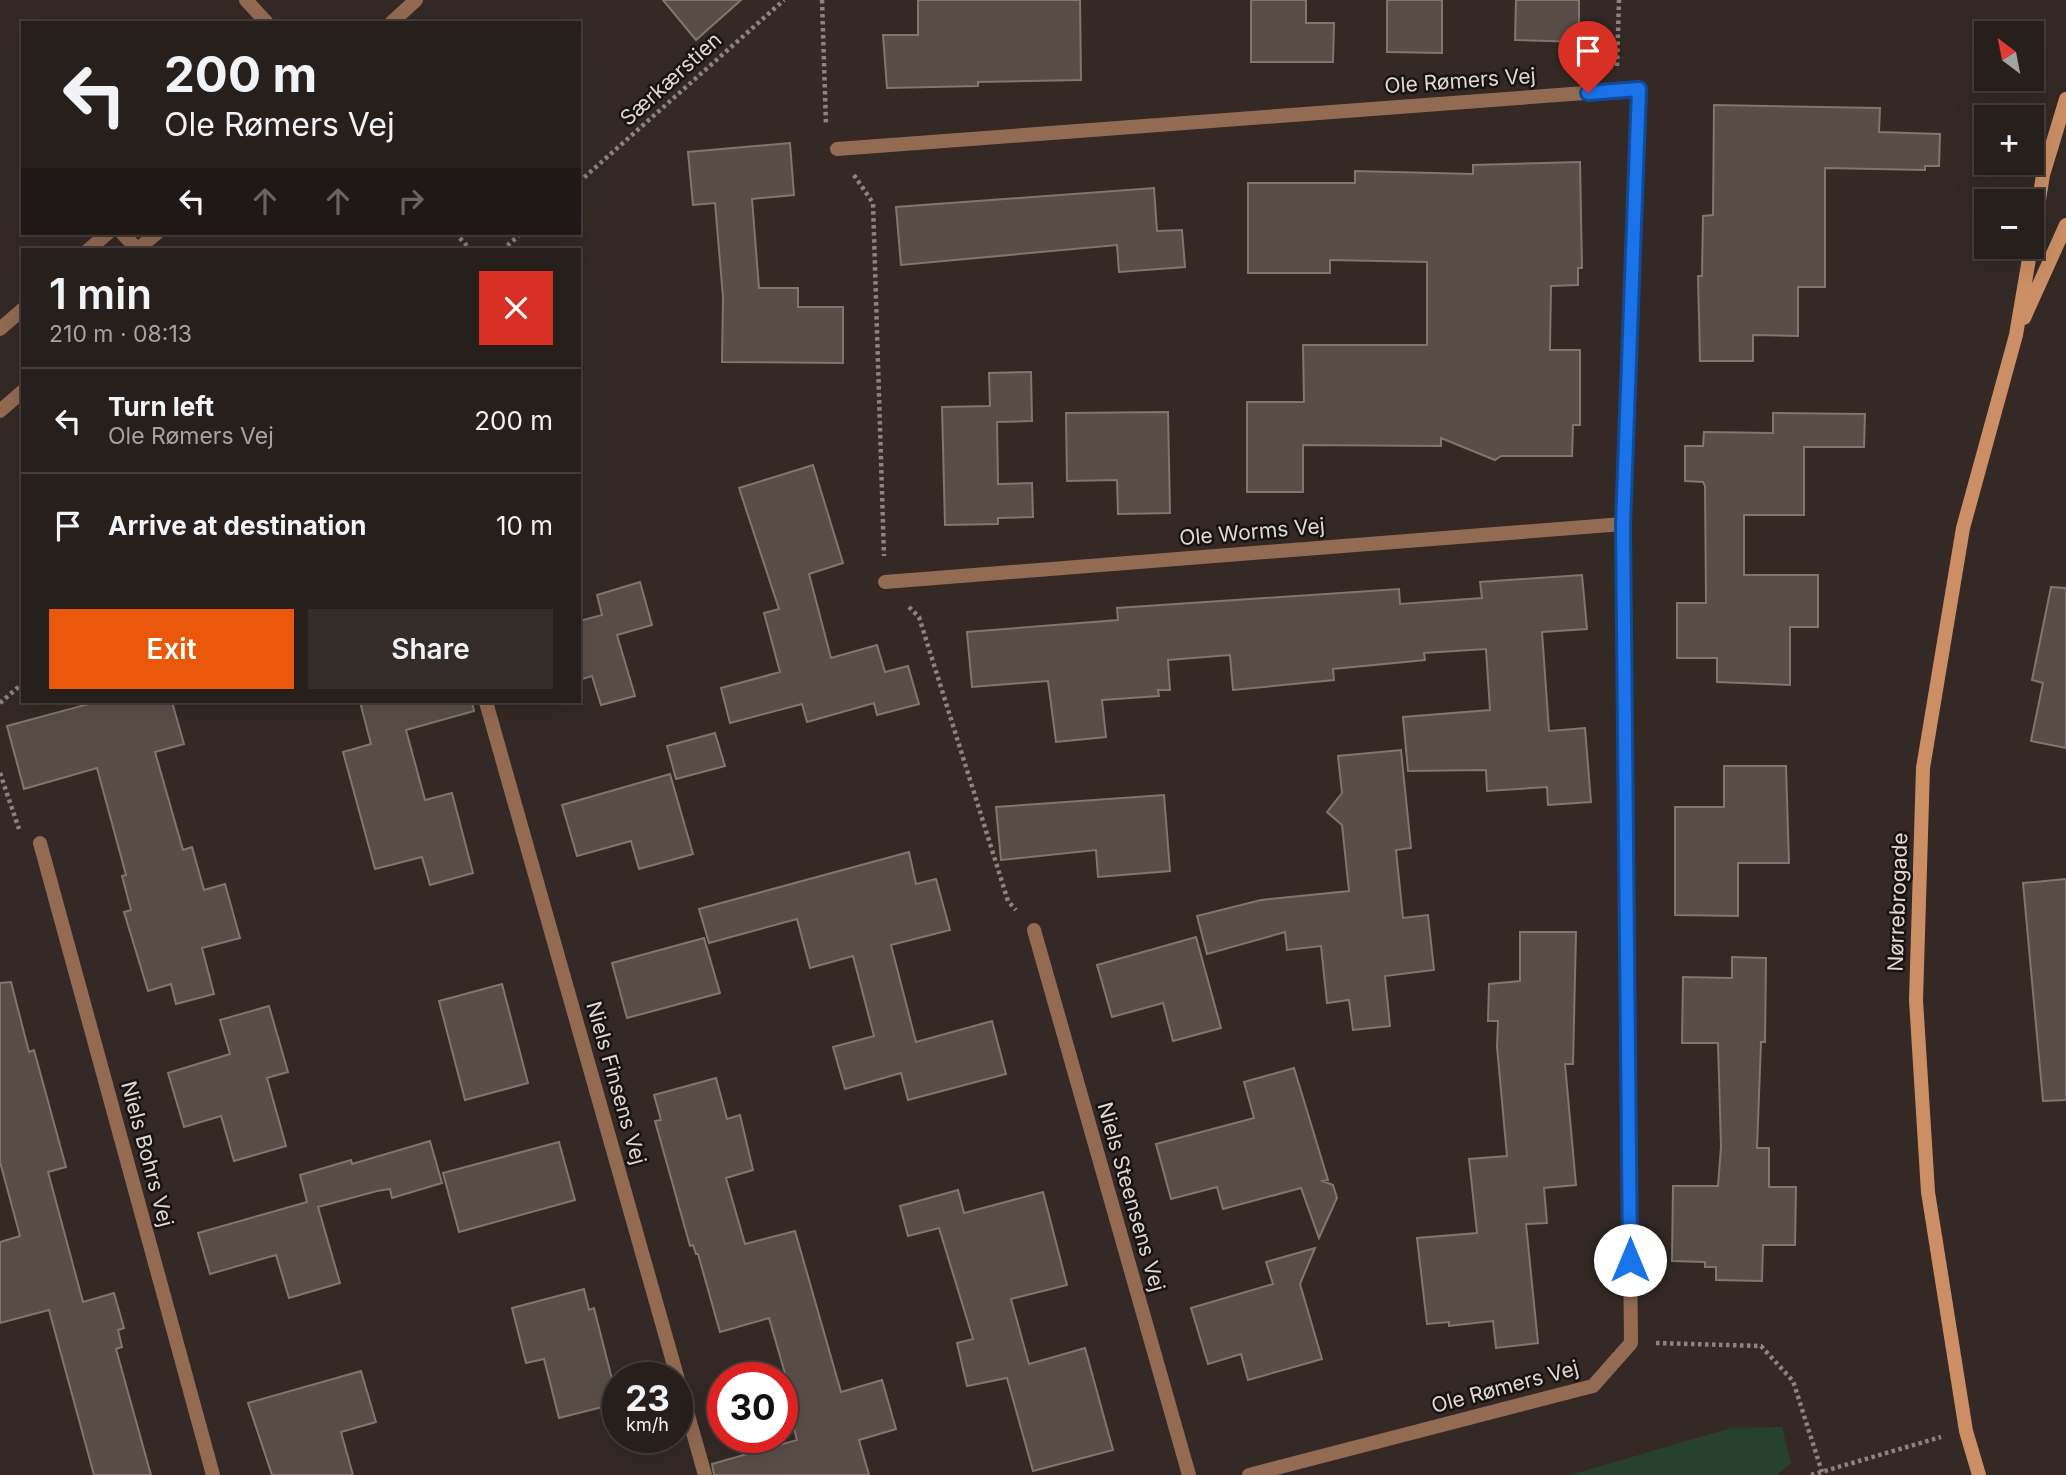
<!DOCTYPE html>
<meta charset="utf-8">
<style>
:root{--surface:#271f1c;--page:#332c29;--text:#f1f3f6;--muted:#a4a2a3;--line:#433d3b;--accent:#ea580c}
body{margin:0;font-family:Inter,sans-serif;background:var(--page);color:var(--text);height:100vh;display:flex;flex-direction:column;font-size:26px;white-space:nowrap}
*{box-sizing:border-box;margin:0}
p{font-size:23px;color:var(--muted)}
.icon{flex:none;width:38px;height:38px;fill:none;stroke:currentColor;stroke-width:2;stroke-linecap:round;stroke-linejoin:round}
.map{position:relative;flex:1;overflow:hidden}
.drawer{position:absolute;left:21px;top:248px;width:560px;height:455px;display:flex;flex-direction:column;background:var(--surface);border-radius:0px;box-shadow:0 7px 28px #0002,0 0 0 2px var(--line)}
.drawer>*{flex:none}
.guide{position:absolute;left:21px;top:21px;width:560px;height:214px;border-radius:0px;box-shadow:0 7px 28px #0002,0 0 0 2px var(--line);background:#271f1c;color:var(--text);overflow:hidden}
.needle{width:46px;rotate:328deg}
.tools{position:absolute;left:1974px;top:21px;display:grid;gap:14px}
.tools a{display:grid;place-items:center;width:70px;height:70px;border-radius:0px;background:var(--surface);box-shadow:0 7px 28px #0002,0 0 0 2px var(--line);font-size:35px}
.speed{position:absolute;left:602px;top:1362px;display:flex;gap:14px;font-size:35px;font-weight:700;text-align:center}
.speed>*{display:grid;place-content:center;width:91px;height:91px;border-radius:50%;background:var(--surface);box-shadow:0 7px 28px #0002,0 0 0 2px var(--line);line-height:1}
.speed small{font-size:18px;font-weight:400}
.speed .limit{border:10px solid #d22;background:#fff;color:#111}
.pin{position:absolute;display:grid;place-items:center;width:60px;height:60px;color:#fff;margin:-72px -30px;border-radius:50% 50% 50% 0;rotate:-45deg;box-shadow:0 0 7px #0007}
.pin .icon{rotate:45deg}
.me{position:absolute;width:77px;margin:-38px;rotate:0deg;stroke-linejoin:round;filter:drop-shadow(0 0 5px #0008)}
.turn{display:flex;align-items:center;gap:24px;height:147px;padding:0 28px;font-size:32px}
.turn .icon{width:91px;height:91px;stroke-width:2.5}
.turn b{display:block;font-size:49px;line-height:60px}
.lanes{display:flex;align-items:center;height:66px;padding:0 28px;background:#0003;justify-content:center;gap:35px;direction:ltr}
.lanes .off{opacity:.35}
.round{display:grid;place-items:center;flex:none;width:74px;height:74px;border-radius:0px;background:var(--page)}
.head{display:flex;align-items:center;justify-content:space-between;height:119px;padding:0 28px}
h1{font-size:42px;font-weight:600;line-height:52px}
.action{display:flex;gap:14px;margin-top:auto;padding:14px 28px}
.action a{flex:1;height:80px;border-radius:0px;background:var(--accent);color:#fff;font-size:28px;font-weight:600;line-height:80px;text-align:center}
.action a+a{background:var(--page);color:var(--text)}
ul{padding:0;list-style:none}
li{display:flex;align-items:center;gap:21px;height:105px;padding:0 28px;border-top:2px solid var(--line)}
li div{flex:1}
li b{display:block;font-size:26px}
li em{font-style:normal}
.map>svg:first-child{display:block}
.green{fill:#26412c}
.building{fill:#594e47;stroke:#81766e;stroke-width:2}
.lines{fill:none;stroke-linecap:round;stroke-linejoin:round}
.path{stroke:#8d8380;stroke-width:4.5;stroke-dasharray:3.5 3.5;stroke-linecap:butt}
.street{stroke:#926b52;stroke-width:14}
.secondary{stroke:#cc8f65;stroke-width:14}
.route-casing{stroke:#114b97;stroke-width:18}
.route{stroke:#1a73e8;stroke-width:12}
.labels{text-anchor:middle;stroke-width:5;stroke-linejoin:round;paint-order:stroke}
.street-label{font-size:21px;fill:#e0d8d5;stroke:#181311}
</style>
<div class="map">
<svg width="2066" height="1475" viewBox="0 0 2066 1475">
<rect width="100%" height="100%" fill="#342925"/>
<path class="green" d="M 1782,1427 L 1791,1463 L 1777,1475 L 1570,1475 L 1731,1428 Z"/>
<path class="building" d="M 663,0 L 741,0 L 696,40 Z
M 918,0 L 1080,0 L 1081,80 L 978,82 L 978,86 L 887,88 L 883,35 L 918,35 Z
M 1251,0 L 1306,0 L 1306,23 L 1334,23 L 1333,62 L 1251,62 Z
M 1387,0 L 1442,0 L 1442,53 L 1387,52 Z
M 1516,0 L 1579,0 L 1579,42 L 1515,40 Z
M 1714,105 L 1880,108 L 1879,132 L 1940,134 L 1939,166 L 1925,166 L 1925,170 L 1825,168 L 1825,287 L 1798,287 L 1798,336 L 1753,335 L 1753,361 L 1700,361 L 1698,276 L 1702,276 L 1703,216 L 1713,215 Z
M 790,143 L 794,195 L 752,199 L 759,288 L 798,288 L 798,307 L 843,307 L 843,363 L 722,362 L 723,297 L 715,203 L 693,205 L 688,152 Z
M 1580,162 L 1582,268 L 1578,268 L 1578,285 L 1551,286 L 1550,350 L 1580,350 L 1580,425 L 1573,425 L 1572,456 L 1501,456 L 1495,460 L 1441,438 L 1441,446 L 1303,445 L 1303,492 L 1247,492 L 1247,402 L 1304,402 L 1303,345 L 1427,345 L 1427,262 L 1330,260 L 1330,273 L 1248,273 L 1248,183 L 1355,183 L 1355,171 L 1473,174 L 1473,165 Z
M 1154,188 L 1157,231 L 1182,230 L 1185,267 L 1119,272 L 1117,245 L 901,265 L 896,207 Z
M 1031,372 L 1032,421 L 997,422 L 998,484 L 1032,483 L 1033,517 L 998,518 L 998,524 L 945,525 L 942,407 L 990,406 L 989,373 Z
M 1168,412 L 1170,513 L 1118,514 L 1117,480 L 1067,481 L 1066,413 Z
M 1773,413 L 1865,414 L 1864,447 L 1804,447 L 1804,515 L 1744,515 L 1744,575 L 1818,575 L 1818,627 L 1790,627 L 1790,685 L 1717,682 L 1717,658 L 1677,658 L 1677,603 L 1706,603 L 1705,486 L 1703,482 L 1685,481 L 1685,446 L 1703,446 L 1704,432 L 1773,433 Z
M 813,465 L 843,563 L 809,574 L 831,658 L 877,645 L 885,672 L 908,666 L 919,704 L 877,715 L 874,703 L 807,722 L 802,704 L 730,723 L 721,688 L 780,672 L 764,613 L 779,609 L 739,488 Z
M 1582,575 L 1587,629 L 1542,632 L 1549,731 L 1585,728 L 1591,802 L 1548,805 L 1547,787 L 1487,791 L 1486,770 L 1408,771 L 1403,717 L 1490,710 L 1486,649 L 1424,653 L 1425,660 L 1333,669 L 1334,680 L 1233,690 L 1230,655 L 1168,660 L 1170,690 L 1158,690 L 1159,696 L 1102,700 L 1106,737 L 1056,742 L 1048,681 L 972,687 L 967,632 L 1118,620 L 1117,608 L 1399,589 L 1400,604 L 1482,598 L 1480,582 Z
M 640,582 L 652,625 L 617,635 L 635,696 L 601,705 L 592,676 L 579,680 L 579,621 L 602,615 L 597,595 Z
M 2051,587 L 2066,588 L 2066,748 L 2031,741 L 2043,683 L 2032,680 Z
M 96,702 L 172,702 L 184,744 L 155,752 L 183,850 L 192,847 L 204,890 L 225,884 L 240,938 L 202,948 L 214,994 L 176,1004 L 171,984 L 148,991 L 124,912 L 131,910 L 122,876 L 126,875 L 97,768 L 24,789 L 7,726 Z
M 360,702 L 472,702 L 474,711 L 406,730 L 425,800 L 452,793 L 473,873 L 430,885 L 422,857 L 375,869 L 343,752 L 371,744 Z
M 715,733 L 725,766 L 676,779 L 667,746 Z
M 1401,750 L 1411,848 L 1396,850 L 1403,918 L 1428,915 L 1434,970 L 1385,976 L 1390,1026 L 1353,1030 L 1349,1000 L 1327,1003 L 1321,946 L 1287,950 L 1285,932 L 1207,954 L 1197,916 L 1261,900 L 1349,891 L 1342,825 L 1327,812 L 1342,793 L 1338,756 Z
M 1724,766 L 1786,766 L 1789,863 L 1738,863 L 1738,916 L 1675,915 L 1675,807 L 1724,807 Z
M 670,774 L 693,854 L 639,869 L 631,841 L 577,856 L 562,805 Z
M 1164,795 L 1170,871 L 1098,877 L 1096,850 L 1001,860 L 996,807 Z
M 909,852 L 916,884 L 936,879 L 950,930 L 891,945 L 916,1042 L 992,1021 L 1006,1074 L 908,1100 L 901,1073 L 845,1089 L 833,1047 L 874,1036 L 853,956 L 810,968 L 797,919 L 709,943 L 699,909 Z
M 2066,879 L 2066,1100 L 2043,1101 L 2023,883 Z
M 1520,932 L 1576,932 L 1573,1064 L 1565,1064 L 1576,1185 L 1544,1188 L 1547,1223 L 1526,1224 L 1538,1343 L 1496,1348 L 1493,1321 L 1449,1326 L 1449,1322 L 1427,1324 L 1417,1238 L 1477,1233 L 1469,1159 L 1507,1156 L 1497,1047 L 1498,1021 L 1488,1021 L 1489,984 L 1520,981 Z
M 1196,937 L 1221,1028 L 1173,1041 L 1163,1003 L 1112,1017 L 1097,965 Z
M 704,938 L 720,993 L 627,1018 L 612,963 Z
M 1732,957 L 1766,958 L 1765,1042 L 1761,1042 L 1757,1148 L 1769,1148 L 1769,1187 L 1796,1187 L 1795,1245 L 1763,1245 L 1762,1281 L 1716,1280 L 1716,1267 L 1705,1267 L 1705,1262 L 1672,1261 L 1673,1186 L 1718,1186 L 1721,1147 L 1718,1043 L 1682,1043 L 1683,977 L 1732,978 Z
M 11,982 L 29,1052 L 34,1050 L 66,1167 L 48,1172 L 83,1302 L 114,1293 L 124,1328 L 118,1330 L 122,1347 L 116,1349 L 151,1475 L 94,1475 L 49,1310 L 0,1323 L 0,1242 L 20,1236 L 0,1162 L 0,983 Z
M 502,984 L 528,1083 L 465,1100 L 439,1001 Z
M 269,1006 L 288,1072 L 267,1078 L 286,1146 L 234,1161 L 221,1116 L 184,1127 L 168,1073 L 230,1054 L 220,1020 Z
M 1294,1068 L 1328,1180 L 1323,1181 L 1333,1185 L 1337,1198 L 1319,1238 L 1301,1188 L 1223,1209 L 1217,1187 L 1171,1199 L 1156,1144 L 1254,1118 L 1244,1082 Z
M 716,1078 L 727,1119 L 740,1115 L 753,1170 L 726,1178 L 745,1244 L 795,1231 L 841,1392 L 882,1380 L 896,1429 L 859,1440 L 869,1475 L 714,1475 L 712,1464 L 797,1440 L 788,1407 L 794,1405 L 769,1318 L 720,1332 L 698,1254 L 696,1254 L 693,1245 L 690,1246 L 655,1121 L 661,1120 L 654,1095 Z
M 430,1141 L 442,1183 L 392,1198 L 390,1189 L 377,1191 L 318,1207 L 340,1283 L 289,1298 L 276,1255 L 210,1274 L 198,1233 L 307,1202 L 300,1175 L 351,1160 L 352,1164 Z
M 559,1142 L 575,1200 L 459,1232 L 443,1173 Z
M 958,1190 L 964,1213 L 1043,1192 L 1067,1285 L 1011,1299 L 1029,1364 L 1085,1348 L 1113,1450 L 1033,1471 L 1007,1378 L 967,1386 L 957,1343 L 973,1339 L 939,1228 L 908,1236 L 900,1206 Z
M 1315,1248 L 1300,1284 L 1322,1359 L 1248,1380 L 1241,1354 L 1208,1364 L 1191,1308 L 1273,1284 L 1266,1262 Z
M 584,1289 L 589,1310 L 594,1308 L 618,1403 L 559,1418 L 544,1359 L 526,1363 L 512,1308 Z
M 361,1371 L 376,1422 L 341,1432 L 353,1475 L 272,1475 L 248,1403 Z"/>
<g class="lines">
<path class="path" d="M 822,0 L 826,125
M 1617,66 L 1619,0
M 854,175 L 873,203 L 884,556
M 579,182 L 784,0
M 455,233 L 471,250
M 502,250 L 522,233
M 909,607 L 919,617 L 1008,901 L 1016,910
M 0,703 L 23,683
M 0,773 L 19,829
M 1656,1343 L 1761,1346 L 1793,1381 L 1822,1472
M 1811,1475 L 1941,1437"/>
<path class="street" d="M 246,0 L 267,23
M 391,23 L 416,0
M 837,149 L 1639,89 L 1623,524 L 1631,1343 L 1593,1386 L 1249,1475
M 122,233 L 138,250
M 88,250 L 108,233
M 137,250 L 157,233
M 0,329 L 23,309
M 0,411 L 23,391
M 885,582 L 1623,524
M 486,702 L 705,1475
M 40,843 L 213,1475
M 1034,930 L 1189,1475"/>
<path class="secondary" d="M 2032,244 L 2043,175 L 2066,99
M 2024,318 L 2066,225
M 1979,1475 L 1966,1431 L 1928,1192 L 1916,1000 L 1923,768 L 1963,528 L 2016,335 L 2031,247"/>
</g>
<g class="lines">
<g class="route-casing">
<path id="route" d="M 1588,93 L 1639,89 L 1623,524 L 1630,1260"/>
</g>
<use href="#route" class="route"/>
</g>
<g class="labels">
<g class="street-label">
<text transform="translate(671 79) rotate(-42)" y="7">Særkærstien</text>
<text transform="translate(1460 81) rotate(-4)" y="7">Ole Rømers Vej</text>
<text transform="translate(1252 532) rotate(-5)" y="7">Ole Worms Vej</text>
<text transform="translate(1898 902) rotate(-88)" y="7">Nørrebrogade</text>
<text transform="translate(616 1083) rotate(74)" y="7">Niels Finsens Vej</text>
<text transform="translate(147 1154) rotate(75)" y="7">Niels Bohrs Vej</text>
<text transform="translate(1131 1197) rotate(74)" y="7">Niels Steensens Vej</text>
<text transform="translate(1505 1387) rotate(-15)" y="7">Ole Rømers Vej</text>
</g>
</g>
</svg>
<div class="tools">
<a><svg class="needle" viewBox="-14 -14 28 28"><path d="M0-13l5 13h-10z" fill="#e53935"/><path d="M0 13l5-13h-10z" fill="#a4a2a3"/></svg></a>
<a>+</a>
<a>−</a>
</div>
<div class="speed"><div>23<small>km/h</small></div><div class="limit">30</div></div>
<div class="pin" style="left:1588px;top:93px;background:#d93025"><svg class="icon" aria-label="arrive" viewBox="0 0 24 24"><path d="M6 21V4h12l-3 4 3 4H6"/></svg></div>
<svg class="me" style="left:1630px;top:1260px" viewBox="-20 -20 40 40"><circle r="19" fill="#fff"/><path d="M0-13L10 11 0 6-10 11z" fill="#1a73e8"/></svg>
<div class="guide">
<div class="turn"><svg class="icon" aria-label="left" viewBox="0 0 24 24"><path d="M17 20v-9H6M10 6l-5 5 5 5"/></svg><div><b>200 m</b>Ole Rømers Vej</div></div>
<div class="lanes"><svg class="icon" aria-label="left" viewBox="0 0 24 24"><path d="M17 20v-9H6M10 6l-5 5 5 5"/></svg><svg class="icon off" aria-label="ahead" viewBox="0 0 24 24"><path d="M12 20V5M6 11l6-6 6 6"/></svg><svg class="icon off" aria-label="ahead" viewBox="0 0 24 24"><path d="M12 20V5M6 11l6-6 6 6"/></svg><svg class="icon off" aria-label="right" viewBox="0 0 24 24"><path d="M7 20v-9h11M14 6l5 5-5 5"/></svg></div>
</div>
<section class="drawer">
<div class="head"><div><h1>1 min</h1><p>210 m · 08:13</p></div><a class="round" style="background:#d93025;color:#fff"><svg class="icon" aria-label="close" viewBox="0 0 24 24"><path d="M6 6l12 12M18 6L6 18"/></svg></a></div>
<ul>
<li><svg class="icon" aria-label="left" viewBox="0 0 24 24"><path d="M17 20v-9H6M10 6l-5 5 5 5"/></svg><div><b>Turn left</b><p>Ole Rømers Vej</p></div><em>200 m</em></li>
<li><svg class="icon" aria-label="arrive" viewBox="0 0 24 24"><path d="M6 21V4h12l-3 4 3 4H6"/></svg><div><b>Arrive at destination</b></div><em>10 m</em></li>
</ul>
<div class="action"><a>Exit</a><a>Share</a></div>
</section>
</div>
